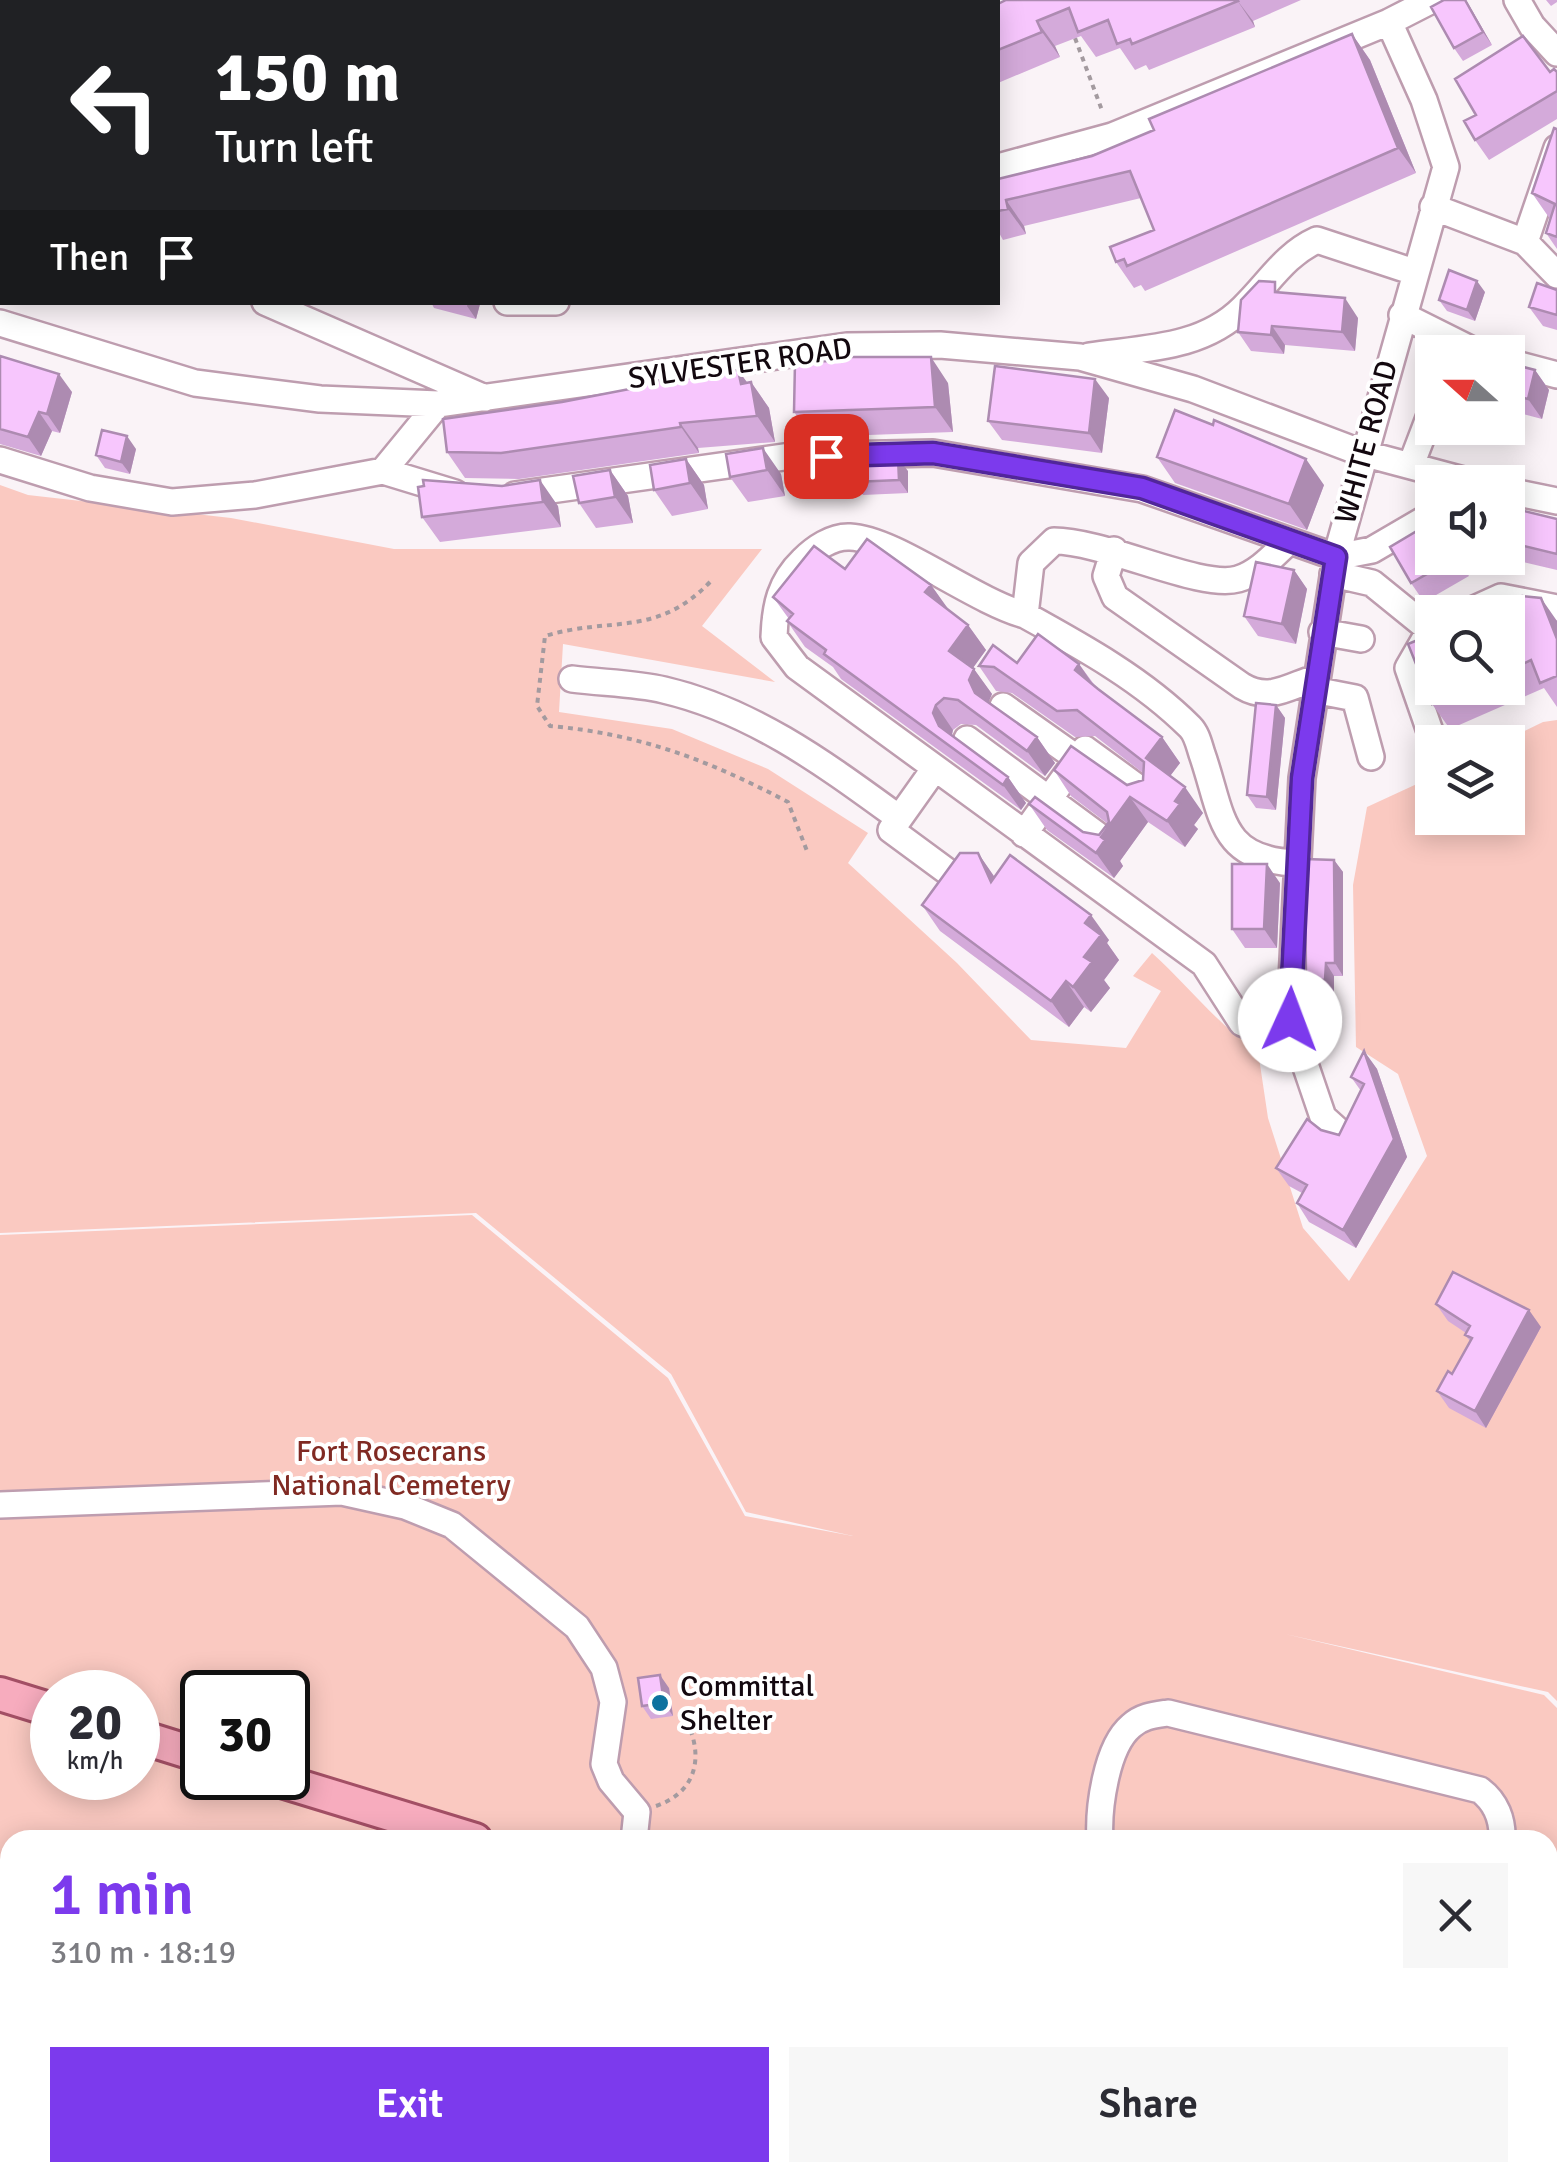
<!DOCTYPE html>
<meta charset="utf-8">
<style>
:root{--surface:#fff;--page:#f7f7f7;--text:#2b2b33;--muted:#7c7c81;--accent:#7c3aed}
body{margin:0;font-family:Signika,sans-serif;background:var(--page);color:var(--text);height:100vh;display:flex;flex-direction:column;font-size:38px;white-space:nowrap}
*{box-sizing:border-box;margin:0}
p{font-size:32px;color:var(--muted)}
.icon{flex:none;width:55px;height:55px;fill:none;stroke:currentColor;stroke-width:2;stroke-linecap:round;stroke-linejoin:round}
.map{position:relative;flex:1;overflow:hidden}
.details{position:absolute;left:0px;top:1830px;width:1558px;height:352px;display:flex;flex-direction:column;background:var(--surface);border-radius:30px 30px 0 0;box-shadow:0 5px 25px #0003}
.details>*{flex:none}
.guide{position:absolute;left:0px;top:0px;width:1000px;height:305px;box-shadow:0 5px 25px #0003;background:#202124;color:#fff;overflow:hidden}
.needle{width:65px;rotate:291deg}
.buttons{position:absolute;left:1415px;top:335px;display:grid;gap:20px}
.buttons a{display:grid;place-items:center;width:110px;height:110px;border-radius:0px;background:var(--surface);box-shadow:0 5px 25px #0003;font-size:50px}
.speed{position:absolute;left:30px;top:1670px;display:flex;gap:20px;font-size:50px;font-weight:700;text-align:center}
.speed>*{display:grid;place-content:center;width:130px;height:130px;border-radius:50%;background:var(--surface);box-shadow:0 5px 25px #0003;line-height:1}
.speed small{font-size:25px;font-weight:400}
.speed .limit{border:5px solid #111;border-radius:15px;background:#fff;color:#111}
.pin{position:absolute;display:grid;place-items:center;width:85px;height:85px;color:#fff;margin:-42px;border-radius:20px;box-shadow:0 5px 15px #0006}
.me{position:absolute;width:110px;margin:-55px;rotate:2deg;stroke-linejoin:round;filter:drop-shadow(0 0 8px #0008)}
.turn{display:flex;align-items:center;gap:35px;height:210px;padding:0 50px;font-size:45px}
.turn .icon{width:130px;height:130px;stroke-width:2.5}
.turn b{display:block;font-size:70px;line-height:85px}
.then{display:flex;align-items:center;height:95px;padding:0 50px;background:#0003;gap:20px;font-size:38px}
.round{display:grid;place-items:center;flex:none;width:105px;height:105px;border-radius:0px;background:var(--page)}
.summary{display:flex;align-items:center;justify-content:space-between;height:170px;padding:0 50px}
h1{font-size:60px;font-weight:600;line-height:75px;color:var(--accent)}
.button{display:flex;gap:20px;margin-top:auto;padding:20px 50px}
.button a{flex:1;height:115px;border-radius:0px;background:var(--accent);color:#fff;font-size:40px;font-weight:600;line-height:115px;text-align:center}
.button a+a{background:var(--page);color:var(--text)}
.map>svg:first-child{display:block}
.green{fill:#fac9c1;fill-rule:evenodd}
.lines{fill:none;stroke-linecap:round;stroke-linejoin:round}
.minor-casing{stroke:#be9daf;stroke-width:30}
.major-casing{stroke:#a34f65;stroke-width:38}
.path{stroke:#a39a9f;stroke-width:4;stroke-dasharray:5 5;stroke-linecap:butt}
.minor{stroke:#fff;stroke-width:25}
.major{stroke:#f7acbe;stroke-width:32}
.wall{fill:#d4aada}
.shaded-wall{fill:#ad8bb1}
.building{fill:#f7c6fd;stroke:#ad8bb1;stroke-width:2.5}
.route-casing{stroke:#51269a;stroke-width:25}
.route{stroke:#7c3aed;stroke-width:18}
.poi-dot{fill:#0d729f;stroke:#fff;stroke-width:4}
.labels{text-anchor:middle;stroke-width:8;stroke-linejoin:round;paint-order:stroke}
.street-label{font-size:30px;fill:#13080f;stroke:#fff}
.park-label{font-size:30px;fill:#802a23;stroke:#fff}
.poi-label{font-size:30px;fill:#13080f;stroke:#fff;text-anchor:start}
</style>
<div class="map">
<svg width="1557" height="2181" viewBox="0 0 1557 2181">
<rect width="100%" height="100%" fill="#faf3f7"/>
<path class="green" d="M 0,485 L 28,495 L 231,518 L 394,549 L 762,549 L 702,626 L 775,682 L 563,644 L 559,712 L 672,729 L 768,769 L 868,833 L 848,863 L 957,963 L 1031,1040 L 1126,1048 L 1161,991 L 1133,976 L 1152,953 C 1188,985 1218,1026 1258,1051 L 1268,1118 L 1303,1228 L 1349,1281 L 1427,1156 L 1398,1074 L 1356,1047 L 1353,885 L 1367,807 L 1432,777 L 1432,818 L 1508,818 L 1508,742 L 1502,742 L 1543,722 L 1557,720 L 1557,1701 L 1548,1692 L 1285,1634 L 1544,1695 L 1557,1708 L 1557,2181 L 218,2181 L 204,2173 L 1548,2172 L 1548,1840 L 10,1840 L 10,2134 L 0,2134 L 0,1235 L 472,1215 L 668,1378 L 745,1516 L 853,1536 L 746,1512 L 671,1374 L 476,1213 L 0,1233 ZM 52,1692 L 138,1692 L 138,1778 L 52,1778 ZM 202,1692 L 288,1692 L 288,1778 L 202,1778 Z
M 0,2151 L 10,2153 L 10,2172 L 112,2174 L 110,2181 L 0,2181 Z"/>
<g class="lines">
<g class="minor-casing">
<path id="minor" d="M 266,0 L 268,2
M 783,0 L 784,2
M 1517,0 L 1532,26 L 1557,53
M 112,2 L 113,0
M 164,2 L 165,0
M 224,2 L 225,0
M 306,2 L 309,0
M 387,2 L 390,0
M 0,58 L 2,59
M 0,126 L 2,125
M 998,167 L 1112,136 L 1389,22 L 1432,0
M 1433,207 L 1525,242 L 1557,275
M 1525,242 L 1557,148
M 0,269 L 2,269
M 265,302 L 485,398
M 507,302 L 556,302
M 1402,315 L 1476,352
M 0,323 L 195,383 L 320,399 L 438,404 L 847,346 L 940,345 L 1080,357 L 1193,389 L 1362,453 L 1471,482
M 1089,356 C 1144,348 1202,349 1243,308 C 1269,283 1284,255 1317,240 L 1414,272
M 1508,362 L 1557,375
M 0,460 L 90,488 L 172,502 L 255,495 L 383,471 L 438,404
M 1411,465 L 1432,410
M 383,471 L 455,493
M 1508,491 L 1557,501
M 515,495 L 791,456 L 933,453 L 1142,489 L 1336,557 L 1372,550 L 1432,515
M 1289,541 C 1274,555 1258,573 1238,579 C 1201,590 1105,541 1054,541 L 1031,563 L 1025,615 C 1083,647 1143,680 1190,727 C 1197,734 1199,745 1202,754 C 1223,814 1218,859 1295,863
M 1114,550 L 1106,576 L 1115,597 L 1242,686 C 1269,702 1288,687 1315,678
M 1333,574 L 1372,583 L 1430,630 L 1408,668 L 1433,740
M 1468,612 L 1501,597 L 1557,608
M 1025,615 C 972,600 895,539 850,537 C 832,536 814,549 803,560 C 780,582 775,606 774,637 L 797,667 L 1204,964 L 1242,1023 L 1297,1045
M 1322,632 L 1361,639
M 572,679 C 602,683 635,683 664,690 C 754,711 826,765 899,818
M 1314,690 L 1355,698 L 1371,757
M 1003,706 L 1078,759
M 967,739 L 1111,845
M 935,768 L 891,830 L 948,872
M 1024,834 L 1085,749 L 1148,795
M 1344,1136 L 1323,1117 L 1290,1020 L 1302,778 L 1336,557 L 1446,167 L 1424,100 L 1389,22
M 0,1505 L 342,1492 L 405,1506 L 452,1525 L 577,1627 L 604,1668 L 613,1702 L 604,1764 L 611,1781 L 637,1812 L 634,1840
M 1100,1840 C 1098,1809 1106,1747 1131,1726 C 1142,1716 1154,1715 1168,1713 L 1480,1790 C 1496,1802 1503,1820 1502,1840
M 0,1950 L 10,1953
M 684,2172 L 710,2181
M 1263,2172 L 1264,2181"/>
</g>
<g class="major-casing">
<path id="major" d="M 0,1694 L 52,1710
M 138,1736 L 202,1756
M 272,1778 L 475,1840
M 1548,2008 L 1557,2008"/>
</g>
<path class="path" d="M 1075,38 L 1103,113
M 710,582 C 656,638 611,616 545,636 L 537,706 L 550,726 C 640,734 708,760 788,802 L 807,851
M 656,1806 C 703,1790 704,1746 680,1710"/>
<use href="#minor" class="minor"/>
<use href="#major" class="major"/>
</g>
<path class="wall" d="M 39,0 L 97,0 L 96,2 L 41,2 Z
M 1006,0 L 1301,0 L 1253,21 L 1255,27 L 1149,70 L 1146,65 L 1135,70 L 1120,48 L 1096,57 L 1081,36 L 1055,46 L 1060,57 L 998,83 L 998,4 Z
M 1444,0 L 1466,0 L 1492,45 L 1463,61 L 1454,48 Z
M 1546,0 L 1557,0 L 1557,2 L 1551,6 Z
M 1352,34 L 1370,60 L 1416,173 L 1145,291 L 1141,285 L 1134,288 L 1116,262 L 1154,230 L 1141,198 L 1024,226 L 1026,234 L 1003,240 L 998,231 L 998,179 L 1092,156 L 1154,130 Z
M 1550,72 L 1557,72 L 1557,119 L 1489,160 L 1475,140 Z
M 1557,129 L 1557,249 L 1546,233 L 1550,219 L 1532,193 Z
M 1557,290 L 1557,330 L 1543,326 L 1529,307 Z
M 1485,292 L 1475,321 L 1447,311 L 1439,300 Z
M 1283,293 L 1358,318 L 1355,351 L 1285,345 L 1284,354 L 1251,351 L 1238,332 Z
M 431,302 L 479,302 L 480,304 L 476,319 L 434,308 Z
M 0,356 L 72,392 L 60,433 L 52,431 L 41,456 L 0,444 Z
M 1508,363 L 1535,370 L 1549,390 L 1542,419 L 1508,410 Z
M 738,370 L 747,383 L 751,382 L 769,408 L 775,442 L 698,448 L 699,453 L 519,479 L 465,478 L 447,452 L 562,402 L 640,387 L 660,380 L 663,383 Z
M 948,383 L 953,432 L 812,437 L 794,412 Z
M 1109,398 L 1102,453 L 1002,440 L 988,421 Z
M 136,449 L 130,474 L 105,468 L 96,455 Z
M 726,454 L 781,474 L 785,496 L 748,502 L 730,477 Z
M 1157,457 L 1324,485 L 1307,530 L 1175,483 Z
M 686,459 L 704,485 L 708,509 L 672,516 L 654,490 Z
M 610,470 L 628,496 L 633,523 L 596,528 L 579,503 Z
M 908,471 L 908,493 L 863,495 L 853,482 Z
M 502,486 L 558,506 L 561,527 L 440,542 L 422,517 Z
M 1508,507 L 1557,519 L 1557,570 L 1506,558 L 1508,558 Z
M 1390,547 L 1458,558 L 1469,576 L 1424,602 L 1411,583 Z
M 845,569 L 931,585 L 948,610 L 968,625 L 986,650 L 973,668 L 992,694 L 988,702 L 1037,737 L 1055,763 L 1045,776 L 976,725 L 961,724 L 953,730 L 952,735 L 1008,777 L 1026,803 L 1021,810 L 841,679 L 833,667 L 805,647 L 787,621 L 789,619 L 773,597 Z
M 1294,570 L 1307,589 L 1296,644 L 1258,636 L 1244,616 Z
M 1508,612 L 1557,621 L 1557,707 L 1544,688 L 1450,729 L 1432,704 L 1432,688 L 1508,688 Z
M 1017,663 L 1079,664 L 1096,687 L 1162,737 L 1180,763 L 1170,776 L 1203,813 L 1194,825 L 1198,829 L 1185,847 L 1148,822 L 1120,861 L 1123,866 L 1114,878 L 1047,830 L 1029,804 L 1083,832 L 1099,835 L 1108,824 L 1071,796 L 1054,770 L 1127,785 L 1143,780 L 1143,773 L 1095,736 L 1075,737 L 1012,693 L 996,691 L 979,666 Z
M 1276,705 L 1285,718 L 1276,810 L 1256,808 L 1247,795 Z
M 978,853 L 994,877 L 1109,940 L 1107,943 L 1119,960 L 1104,980 L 1110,988 L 1091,1012 L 1084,1007 L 1069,1027 L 940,931 L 922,905 Z
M 1334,860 L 1343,872 L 1343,976 L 1334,976 L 1334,992 L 1315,992 L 1306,979 Z
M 1280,883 L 1277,948 L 1245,948 L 1232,929 Z
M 1364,1051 L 1377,1069 L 1407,1157 L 1356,1248 L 1309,1222 L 1297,1203 L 1302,1193 L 1289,1186 L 1276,1168 L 1321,1130 L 1339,1135 L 1361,1091 L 1351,1077 Z
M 1436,1304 L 1541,1327 L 1486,1428 L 1449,1408 L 1437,1391 L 1452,1374 L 1470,1341 L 1465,1335 L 1466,1333 L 1448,1321 Z
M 669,1688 L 673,1716 L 651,1719 L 642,1706 Z"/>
<path class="shaded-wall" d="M 1237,0 L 1253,21 L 1255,27 Z
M 1465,0 L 1466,0 L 1492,45 L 1483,32 Z
M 1037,21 L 1055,46 L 1060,57 L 1042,32 Z
M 1352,34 L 1370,60 L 1416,173 L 1398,148 Z
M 1006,200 L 1024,226 L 1026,234 L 1008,209 Z
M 1477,281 L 1485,292 L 1475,321 L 1467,310 Z
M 1345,298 L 1358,318 L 1355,351 L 1342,332 Z
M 468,302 L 480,304 L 476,319 L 467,306 Z
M 1272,326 L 1285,345 L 1284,354 L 1271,335 Z
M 931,357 L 948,383 L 953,432 L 935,407 Z
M 738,370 L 752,389 L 751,382 L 769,408 L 775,442 L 757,416 L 741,384 Z
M 1535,370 L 1549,390 L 1542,419 L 1528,399 Z
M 59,374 L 72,392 L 60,433 L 47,414 Z
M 1095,379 L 1109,398 L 1102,453 L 1089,433 Z
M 39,412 L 52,431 L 41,456 L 28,437 Z
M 680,423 L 698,448 L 699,453 L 681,427 Z
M 127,436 L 136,449 L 130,474 L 121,462 Z
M 763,448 L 781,474 L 785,496 L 767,470 Z
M 898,458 L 908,471 L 908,493 L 899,480 Z
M 686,459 L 704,485 L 708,509 L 690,483 Z
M 1306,459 L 1324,485 L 1307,530 L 1289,504 Z
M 610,470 L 628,496 L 633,523 L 615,497 Z
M 540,480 L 558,506 L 561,527 L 543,502 Z
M 1294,570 L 1307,589 L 1296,644 L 1282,624 Z
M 931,585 L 949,610 L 925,592 Z
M 1541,598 L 1557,621 L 1557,639 Z
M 968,625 L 986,650 L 967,676 L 949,651 Z
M 1079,664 L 1097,690 L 1075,670 Z
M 974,669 L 992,694 L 987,706 L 975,693 L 969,680 Z
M 936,705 L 953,730 L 951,738 L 939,726 L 933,713 Z
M 1276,705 L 1285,718 L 1276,810 L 1267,797 Z
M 1037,737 L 1055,763 L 1045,776 L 1027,751 Z
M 1162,737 L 1180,763 L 1164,784 L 1146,758 Z
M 1008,777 L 1026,803 L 1021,810 L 1003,785 Z
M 1185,787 L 1203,813 L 1194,825 L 1198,829 L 1185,847 L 1167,821 L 1175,801 Z
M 1130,797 L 1148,822 L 1120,861 L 1123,866 L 1114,878 L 1096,853 L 1101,837 Z
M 978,853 L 996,879 L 991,882 Z
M 1334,860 L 1343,872 L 1343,976 L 1335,963 Z
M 1267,864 L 1280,883 L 1277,948 L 1264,929 Z
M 1091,915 L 1109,940 L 1107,943 L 1119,960 L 1104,980 L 1110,988 L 1091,1012 L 1073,987 L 1084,957 L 1085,923 Z
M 1326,963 L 1334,976 L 1334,992 L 1325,980 Z
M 1066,981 L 1084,1007 L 1069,1027 L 1051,1001 Z
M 1364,1051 L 1377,1069 L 1407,1157 L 1356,1248 L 1343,1230 L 1394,1139 Z
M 1529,1310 L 1541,1327 L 1486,1428 L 1475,1411 Z
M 660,1675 L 669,1688 L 673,1716 L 664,1703 Z"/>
<path class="building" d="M 835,0 L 880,0 L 881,2 L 836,2 Z
M 1006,0 L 1237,0 L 1238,1 L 1132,44 L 1130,39 L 1117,44 L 1108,20 L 1078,32 L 1069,8 L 1037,21 L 1042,32 L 998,50 L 998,4 Z
M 1444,0 L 1465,0 L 1483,32 L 1454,48 L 1431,7 Z
M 1352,34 L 1398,148 L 1127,266 L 1124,259 L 1116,262 L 1110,247 L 1154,230 L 1130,171 L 1006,200 L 1008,209 L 998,211 L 998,179 L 1092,156 L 1154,130 L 1149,119 Z
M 1523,36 L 1550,72 L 1554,69 L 1557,72 L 1557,91 L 1475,140 L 1464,121 L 1476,115 L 1455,79 Z
M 1554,128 L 1557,129 L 1557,237 L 1546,233 L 1555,204 L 1532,193 Z
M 1449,270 L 1477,281 L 1467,310 L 1439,300 Z
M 1259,281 L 1275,282 L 1275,292 L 1345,298 L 1342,332 L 1272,326 L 1271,335 L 1238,332 L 1241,300 Z
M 1537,283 L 1557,290 L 1557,315 L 1529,307 Z
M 1474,343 L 1484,352 L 1471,352 Z
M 0,356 L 59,374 L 47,414 L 39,412 L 28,437 L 0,429 Z
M 833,357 L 931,357 L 935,407 L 794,412 L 795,362 L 833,361 Z
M 1508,363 L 1535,370 L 1528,399 L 1508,394 Z
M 995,366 L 1095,379 L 1089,433 L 988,421 Z
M 738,370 L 741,384 L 751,382 L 757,416 L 680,423 L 681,427 L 501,453 L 447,452 L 443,419 L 562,402 L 640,387 L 639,382 L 660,380 L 661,383 Z
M 1175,410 L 1213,425 L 1214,420 L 1306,459 L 1289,504 L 1157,457 Z
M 102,430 L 127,436 L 121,462 L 96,455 Z
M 763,448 L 767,470 L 730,477 L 726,454 Z
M 853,458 L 898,458 L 899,480 L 853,482 Z
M 686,459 L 690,483 L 654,490 L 650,465 Z
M 610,470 L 615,497 L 579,503 L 573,476 Z
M 423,480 L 502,486 L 540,480 L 543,502 L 422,517 L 418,487 L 424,486 Z
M 1508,507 L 1557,519 L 1557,554 L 1508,542 Z
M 1432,522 L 1432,558 L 1455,558 L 1411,583 L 1390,547 Z
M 867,539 L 931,585 L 925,592 L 968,625 L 949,651 L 974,669 L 969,680 L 975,693 L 1037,737 L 1027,751 L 958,700 L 944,698 L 936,705 L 933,713 L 939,726 L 1008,777 L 1003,785 L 824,654 L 826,650 L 787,621 L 793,614 L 773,597 L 814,546 L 845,569 Z
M 1256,562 L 1294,570 L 1282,624 L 1244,616 Z
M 1522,596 L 1541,598 L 1557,639 L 1557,676 L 1540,683 L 1531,660 L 1508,671 L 1508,612 L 1482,612 Z
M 1038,634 L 1079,664 L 1075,670 L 1098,689 L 1162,737 L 1146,758 L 1185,787 L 1175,801 L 1180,804 L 1167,821 L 1130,797 L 1101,837 L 1105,840 L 1096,853 L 1029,804 L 1035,797 L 1083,832 L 1099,835 L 1109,822 L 1107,812 L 1054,770 L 1071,746 L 1127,785 L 1143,780 L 1144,762 L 1077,710 L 1057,711 L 994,667 L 979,666 L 993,645 L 1017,663 Z
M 1432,634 L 1432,688 L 1469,688 L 1432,704 L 1408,644 Z
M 1256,703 L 1276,705 L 1267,797 L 1247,795 Z
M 960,853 L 978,853 L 991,882 L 1010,855 L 1091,915 L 1085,923 L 1101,935 L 1084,957 L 1092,962 L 1073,987 L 1066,981 L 1051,1001 L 922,905 Z
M 1305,859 L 1334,860 L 1335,963 L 1326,963 L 1325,980 L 1306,979 Z
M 1232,864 L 1267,864 L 1264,929 L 1232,929 Z
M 1364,1051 L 1394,1139 L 1343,1230 L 1297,1203 L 1307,1185 L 1276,1168 L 1307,1119 L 1321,1130 L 1339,1135 L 1364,1084 L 1351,1077 Z
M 1453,1272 L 1529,1310 L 1475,1411 L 1437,1391 L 1448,1371 L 1452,1374 L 1472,1338 L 1465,1335 L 1470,1326 L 1436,1304 Z
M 660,1675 L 664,1703 L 642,1706 L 638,1678 Z"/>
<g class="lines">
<g class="route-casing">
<path id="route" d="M 826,456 L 933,453 L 1142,488 L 1336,557 L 1302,778 L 1290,1020"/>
</g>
<use href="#route" class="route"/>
</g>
<circle class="poi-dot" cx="660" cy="1703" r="10"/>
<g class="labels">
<g class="street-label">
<text transform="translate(740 363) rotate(-8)" y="10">SYLVESTER ROAD</text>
<text transform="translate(1366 442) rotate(-75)" y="10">WHITE ROAD</text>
</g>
<g class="park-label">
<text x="391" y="1461">Fort Rosecrans<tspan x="391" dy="34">National Cemetery</tspan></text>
</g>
<g class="poi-label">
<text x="680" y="1696">Committal<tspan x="680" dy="34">Shelter</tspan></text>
</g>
</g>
</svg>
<div class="buttons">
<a><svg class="needle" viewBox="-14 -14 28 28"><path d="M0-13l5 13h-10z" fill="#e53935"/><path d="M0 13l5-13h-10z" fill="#7c7c81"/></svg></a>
<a><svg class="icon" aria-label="sound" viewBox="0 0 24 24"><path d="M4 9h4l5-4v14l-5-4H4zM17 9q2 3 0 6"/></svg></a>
<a><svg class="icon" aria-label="search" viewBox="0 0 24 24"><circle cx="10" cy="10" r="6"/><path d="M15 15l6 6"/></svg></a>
<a><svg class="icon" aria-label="layers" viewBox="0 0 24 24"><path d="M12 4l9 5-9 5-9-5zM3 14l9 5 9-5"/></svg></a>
</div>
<div class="speed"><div>20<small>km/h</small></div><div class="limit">30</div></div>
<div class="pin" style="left:826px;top:456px;background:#d93025"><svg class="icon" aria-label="arrive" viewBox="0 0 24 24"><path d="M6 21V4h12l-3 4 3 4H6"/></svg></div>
<svg class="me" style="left:1290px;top:1020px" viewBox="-20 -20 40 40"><circle r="19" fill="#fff"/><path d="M0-13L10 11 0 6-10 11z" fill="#7c3aed"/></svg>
<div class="guide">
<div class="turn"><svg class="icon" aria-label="left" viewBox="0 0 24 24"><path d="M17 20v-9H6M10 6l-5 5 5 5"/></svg><div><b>150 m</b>Turn left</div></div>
<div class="then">Then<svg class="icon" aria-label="arrive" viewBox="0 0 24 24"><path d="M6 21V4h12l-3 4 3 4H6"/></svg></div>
</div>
<section class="details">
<div class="summary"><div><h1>1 min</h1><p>310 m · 18:19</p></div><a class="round"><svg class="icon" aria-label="close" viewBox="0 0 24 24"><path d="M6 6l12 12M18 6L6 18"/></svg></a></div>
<div class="button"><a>Exit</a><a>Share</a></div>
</section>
</div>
